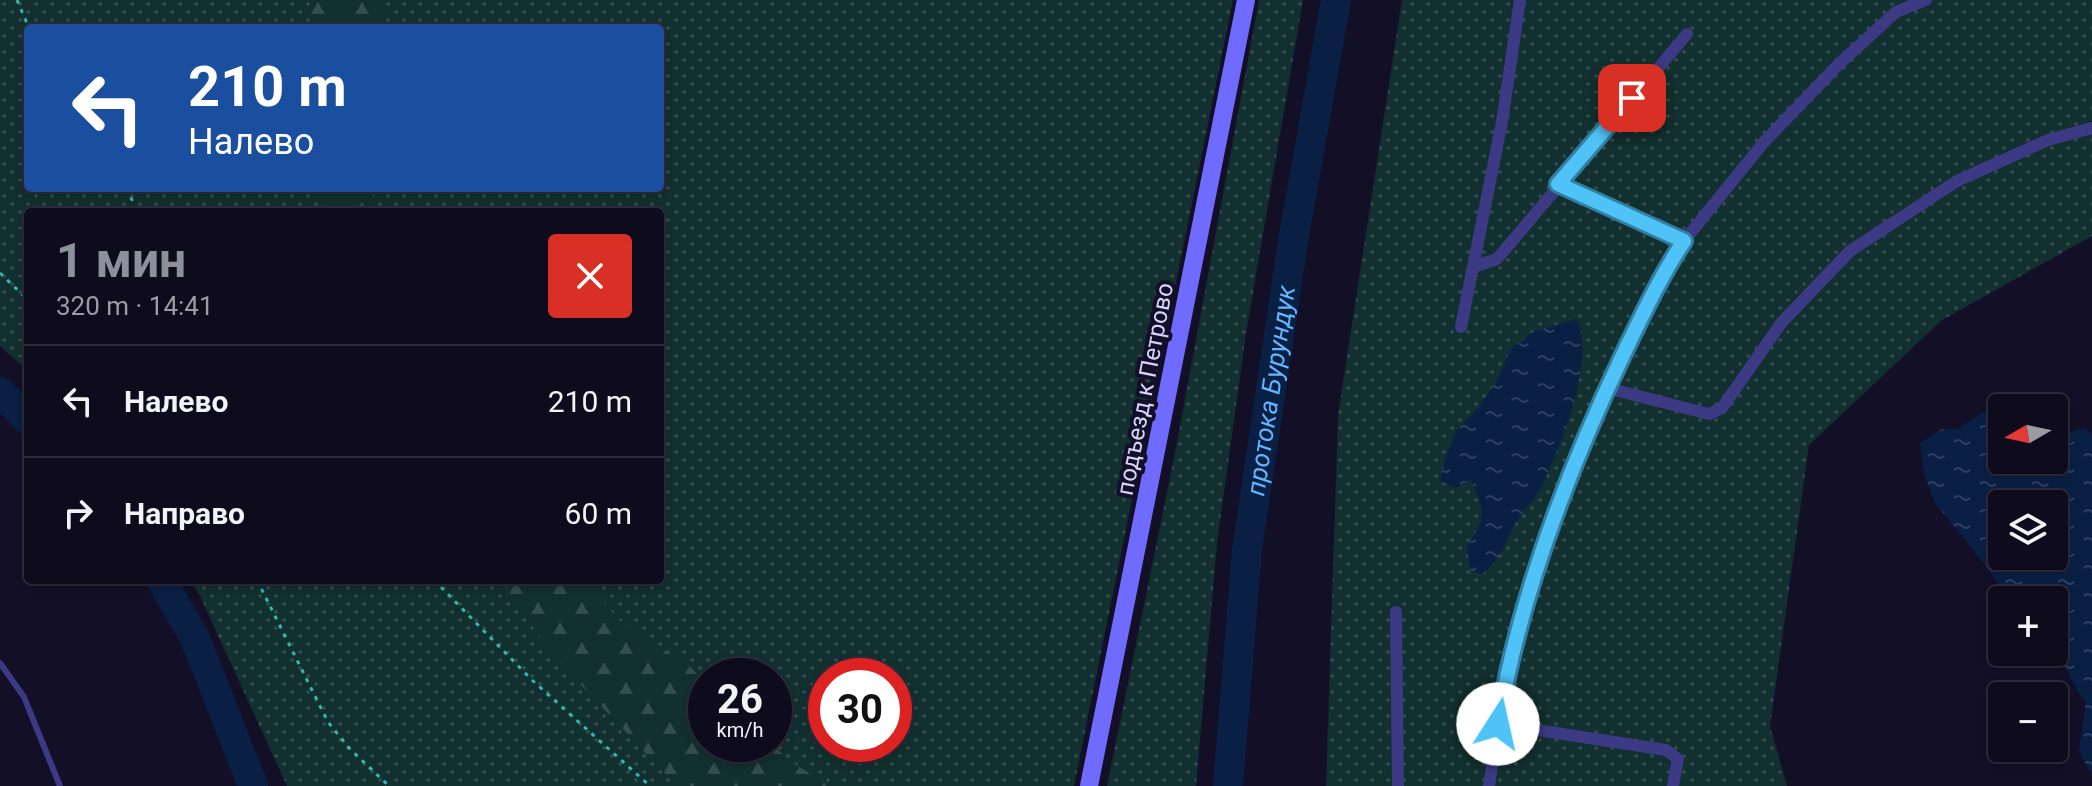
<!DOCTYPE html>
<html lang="ru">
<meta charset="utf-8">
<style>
:root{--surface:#0e0b1c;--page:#1c1929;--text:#f1f3f6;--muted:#9b9ba3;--line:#2e2b3b;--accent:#8c9099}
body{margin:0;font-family:Roboto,sans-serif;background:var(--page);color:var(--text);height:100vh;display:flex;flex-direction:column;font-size:30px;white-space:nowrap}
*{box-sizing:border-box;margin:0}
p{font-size:26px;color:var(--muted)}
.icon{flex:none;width:44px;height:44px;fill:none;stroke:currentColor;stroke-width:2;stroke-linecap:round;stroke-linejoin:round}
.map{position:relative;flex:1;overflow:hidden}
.side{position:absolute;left:24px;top:208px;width:640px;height:376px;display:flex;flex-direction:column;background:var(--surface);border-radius:8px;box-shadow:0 4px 12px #0003,0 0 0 2px var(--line)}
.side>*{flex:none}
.banner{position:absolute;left:24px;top:24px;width:640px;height:168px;border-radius:8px;box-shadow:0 4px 12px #0003,0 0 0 2px var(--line);background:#1a4fa0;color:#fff;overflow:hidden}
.needle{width:52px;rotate:261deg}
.fabs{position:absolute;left:1988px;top:394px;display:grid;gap:16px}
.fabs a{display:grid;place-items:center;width:80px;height:80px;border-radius:8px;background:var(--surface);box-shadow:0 4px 12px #0003,0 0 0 2px var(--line);font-size:40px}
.speed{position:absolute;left:688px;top:658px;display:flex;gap:16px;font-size:40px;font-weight:700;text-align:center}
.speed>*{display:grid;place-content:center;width:104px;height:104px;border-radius:50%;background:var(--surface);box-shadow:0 4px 12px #0003,0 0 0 2px var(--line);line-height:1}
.speed small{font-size:20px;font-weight:400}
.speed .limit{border:12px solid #d22;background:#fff;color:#111}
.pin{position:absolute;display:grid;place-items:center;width:68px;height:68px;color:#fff;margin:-34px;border-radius:16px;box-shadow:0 4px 12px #0006}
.me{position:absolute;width:88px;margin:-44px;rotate:10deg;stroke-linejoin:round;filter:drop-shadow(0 0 6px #0008)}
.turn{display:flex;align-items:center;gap:28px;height:168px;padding:0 32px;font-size:36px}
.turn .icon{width:104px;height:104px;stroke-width:2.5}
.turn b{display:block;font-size:56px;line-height:68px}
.round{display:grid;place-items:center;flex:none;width:84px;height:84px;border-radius:8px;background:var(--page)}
.overview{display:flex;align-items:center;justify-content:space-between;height:136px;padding:0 32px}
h1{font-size:48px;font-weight:700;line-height:60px;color:var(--accent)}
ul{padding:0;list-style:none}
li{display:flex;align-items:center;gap:24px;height:112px;padding:0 32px;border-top:2px solid var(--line)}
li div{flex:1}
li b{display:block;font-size:30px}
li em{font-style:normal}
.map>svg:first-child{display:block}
.green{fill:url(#green-dots);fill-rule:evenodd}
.forest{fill:url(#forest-firs)}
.water{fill:url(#water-ripples);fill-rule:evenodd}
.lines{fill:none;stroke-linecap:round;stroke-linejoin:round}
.river{stroke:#0a1f44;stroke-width:30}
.path{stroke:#2fb8b0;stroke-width:3;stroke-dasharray:4 6;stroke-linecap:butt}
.lane{stroke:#3d3a85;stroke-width:6}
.street{stroke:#3d3a85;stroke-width:12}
.secondary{stroke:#6f6bff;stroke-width:18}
.route-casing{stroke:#337fa1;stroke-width:20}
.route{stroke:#4fc3f7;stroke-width:14}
.labels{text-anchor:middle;stroke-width:8;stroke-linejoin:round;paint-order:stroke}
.street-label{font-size:24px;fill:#d9d4ff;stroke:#130f26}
.water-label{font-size:26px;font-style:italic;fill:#62b6ff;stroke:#130f26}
</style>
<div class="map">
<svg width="2092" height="786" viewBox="0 0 2092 786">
<defs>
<pattern id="green-dots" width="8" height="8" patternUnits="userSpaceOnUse" patternTransform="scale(2)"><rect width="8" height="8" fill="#12302f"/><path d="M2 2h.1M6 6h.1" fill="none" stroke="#344d4e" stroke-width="1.8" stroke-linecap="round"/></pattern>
<pattern id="forest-firs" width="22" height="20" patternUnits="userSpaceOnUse" patternTransform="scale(2)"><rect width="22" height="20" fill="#12302f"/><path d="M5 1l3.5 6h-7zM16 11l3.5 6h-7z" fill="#344d4e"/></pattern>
<pattern id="water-ripples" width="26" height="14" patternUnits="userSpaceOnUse" patternTransform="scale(2)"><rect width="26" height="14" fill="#0a1f44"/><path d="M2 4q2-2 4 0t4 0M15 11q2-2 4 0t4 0" fill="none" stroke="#2d3f60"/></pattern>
</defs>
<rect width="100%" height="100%" fill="#130f26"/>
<path class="green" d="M 0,0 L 1233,0 L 1074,786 L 287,786 L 200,596 L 190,580 L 660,580 L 660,212 L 28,212 L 28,371 L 0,346 ZM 28,28 L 660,28 L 660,188 L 28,188 ZM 706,676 L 774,676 L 774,744 L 706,744 ZM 826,676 L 894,676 L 894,744 L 826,744 Z
M 1259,0 L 1303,0 L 1246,333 L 1217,543 L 1196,786 L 1107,786 L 1175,453 Z
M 1402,0 L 2092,0 L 2092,236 L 1942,320 L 1809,445 L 1770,726 L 1787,786 L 1326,786 L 1338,415 Z"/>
<path class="forest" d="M 309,0 L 386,0 L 385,28 L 313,28 Z
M 310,188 L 358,188 L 372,194 L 379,212 L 322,212 L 316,194 Z
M 501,580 L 584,580 L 621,622 L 690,667 L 706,683 L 706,744 L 772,744 L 793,763 L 830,786 L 677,786 L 550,652 Z"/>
<path class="water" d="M 1576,319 C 1598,356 1558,457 1537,494 C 1532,503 1524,509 1519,518 C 1506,537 1502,561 1482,574 L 1470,571 L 1467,547 C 1485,518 1487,511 1470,480 L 1457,488 L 1440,481 L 1446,456 L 1456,431 L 1479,407 L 1497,381 L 1510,350 L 1533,332 Z
M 2012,403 L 2021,408 L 2002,408 L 2002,460 L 2054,460 L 2054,437 L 2084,428 L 2092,434 L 2092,776 L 2079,751 L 2086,702 C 2072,687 2069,667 2054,652 L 2054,600 L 2007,599 L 1989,570 L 1935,503 L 1924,474 L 1920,443 L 1942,429 L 1958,429 L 1982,413 ZM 2002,504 L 2054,504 L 2054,556 L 2002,556 Z"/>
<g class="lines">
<g class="river">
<path d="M 0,392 L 28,420"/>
<path d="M 161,580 L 195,638 L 253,786"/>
<path id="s1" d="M 1228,786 L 1247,550 L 1293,241 L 1336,0"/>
</g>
<path class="path" d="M 17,0 L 29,28
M 127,188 L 137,212
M 0,273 L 28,300
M 257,580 L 328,722 L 349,748 L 389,786
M 434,580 L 533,681 L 650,786"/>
<path class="lane" d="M 0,663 L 24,697 L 60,786"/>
<path class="street" d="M 1558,184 L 1684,241
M 1473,267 L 1497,259 L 1687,34
M 1461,327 L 1502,122 L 1520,0
M 1607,388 L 1709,414 L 1722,408 L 1782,322 L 1850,251 L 1957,181 L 2048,140 L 2092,128
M 1396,612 L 1398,786
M 1498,724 L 1666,750 L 1678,759 L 1673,786
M 1489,786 L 1509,660 L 1564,493 L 1607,388 L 1664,271 L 1684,241 L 1764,142 L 1840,63 L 1896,12 L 1926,0"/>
<path class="secondary" d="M 1089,786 L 1246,0"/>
</g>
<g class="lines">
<g class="route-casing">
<path id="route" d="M 1498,724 C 1519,598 1568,470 1623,355 C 1642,316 1660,277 1684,241 L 1558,184 L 1632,98"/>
</g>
<use href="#route" class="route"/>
</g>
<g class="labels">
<g class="street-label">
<text transform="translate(1145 389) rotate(-79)" y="8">подъезд к Петрово</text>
</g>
<g class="water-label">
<text dy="9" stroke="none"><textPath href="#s1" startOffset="398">протока Бурундук</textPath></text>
</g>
</g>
</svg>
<div class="fabs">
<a><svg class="needle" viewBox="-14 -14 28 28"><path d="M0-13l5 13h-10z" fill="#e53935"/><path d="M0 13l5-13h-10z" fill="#9b9ba3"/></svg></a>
<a><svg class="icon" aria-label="layers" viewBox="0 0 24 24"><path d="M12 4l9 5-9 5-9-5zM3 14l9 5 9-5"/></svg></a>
<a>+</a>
<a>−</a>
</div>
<div class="speed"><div>26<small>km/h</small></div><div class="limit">30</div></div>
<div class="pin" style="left:1632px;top:98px;background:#d93025"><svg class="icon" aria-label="arrive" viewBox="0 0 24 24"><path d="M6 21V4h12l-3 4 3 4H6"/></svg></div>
<svg class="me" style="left:1498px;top:724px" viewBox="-20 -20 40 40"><circle r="19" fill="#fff"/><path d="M0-13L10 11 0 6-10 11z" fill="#4fc3f7"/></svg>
<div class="banner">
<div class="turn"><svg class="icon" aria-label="left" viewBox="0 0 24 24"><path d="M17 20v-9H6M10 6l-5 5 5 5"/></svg><div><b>210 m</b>Налево</div></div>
</div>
<section class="side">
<div class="overview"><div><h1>1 мин</h1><p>320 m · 14:41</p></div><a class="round" style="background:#d93025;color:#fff"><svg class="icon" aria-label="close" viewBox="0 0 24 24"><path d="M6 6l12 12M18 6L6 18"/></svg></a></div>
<ul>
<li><svg class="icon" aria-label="left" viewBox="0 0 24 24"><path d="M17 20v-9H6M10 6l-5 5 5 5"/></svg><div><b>Налево</b></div><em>210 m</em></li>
<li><svg class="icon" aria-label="right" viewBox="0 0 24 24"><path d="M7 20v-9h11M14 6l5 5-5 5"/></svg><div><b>Направо</b></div><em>60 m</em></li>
</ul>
</section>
</div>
